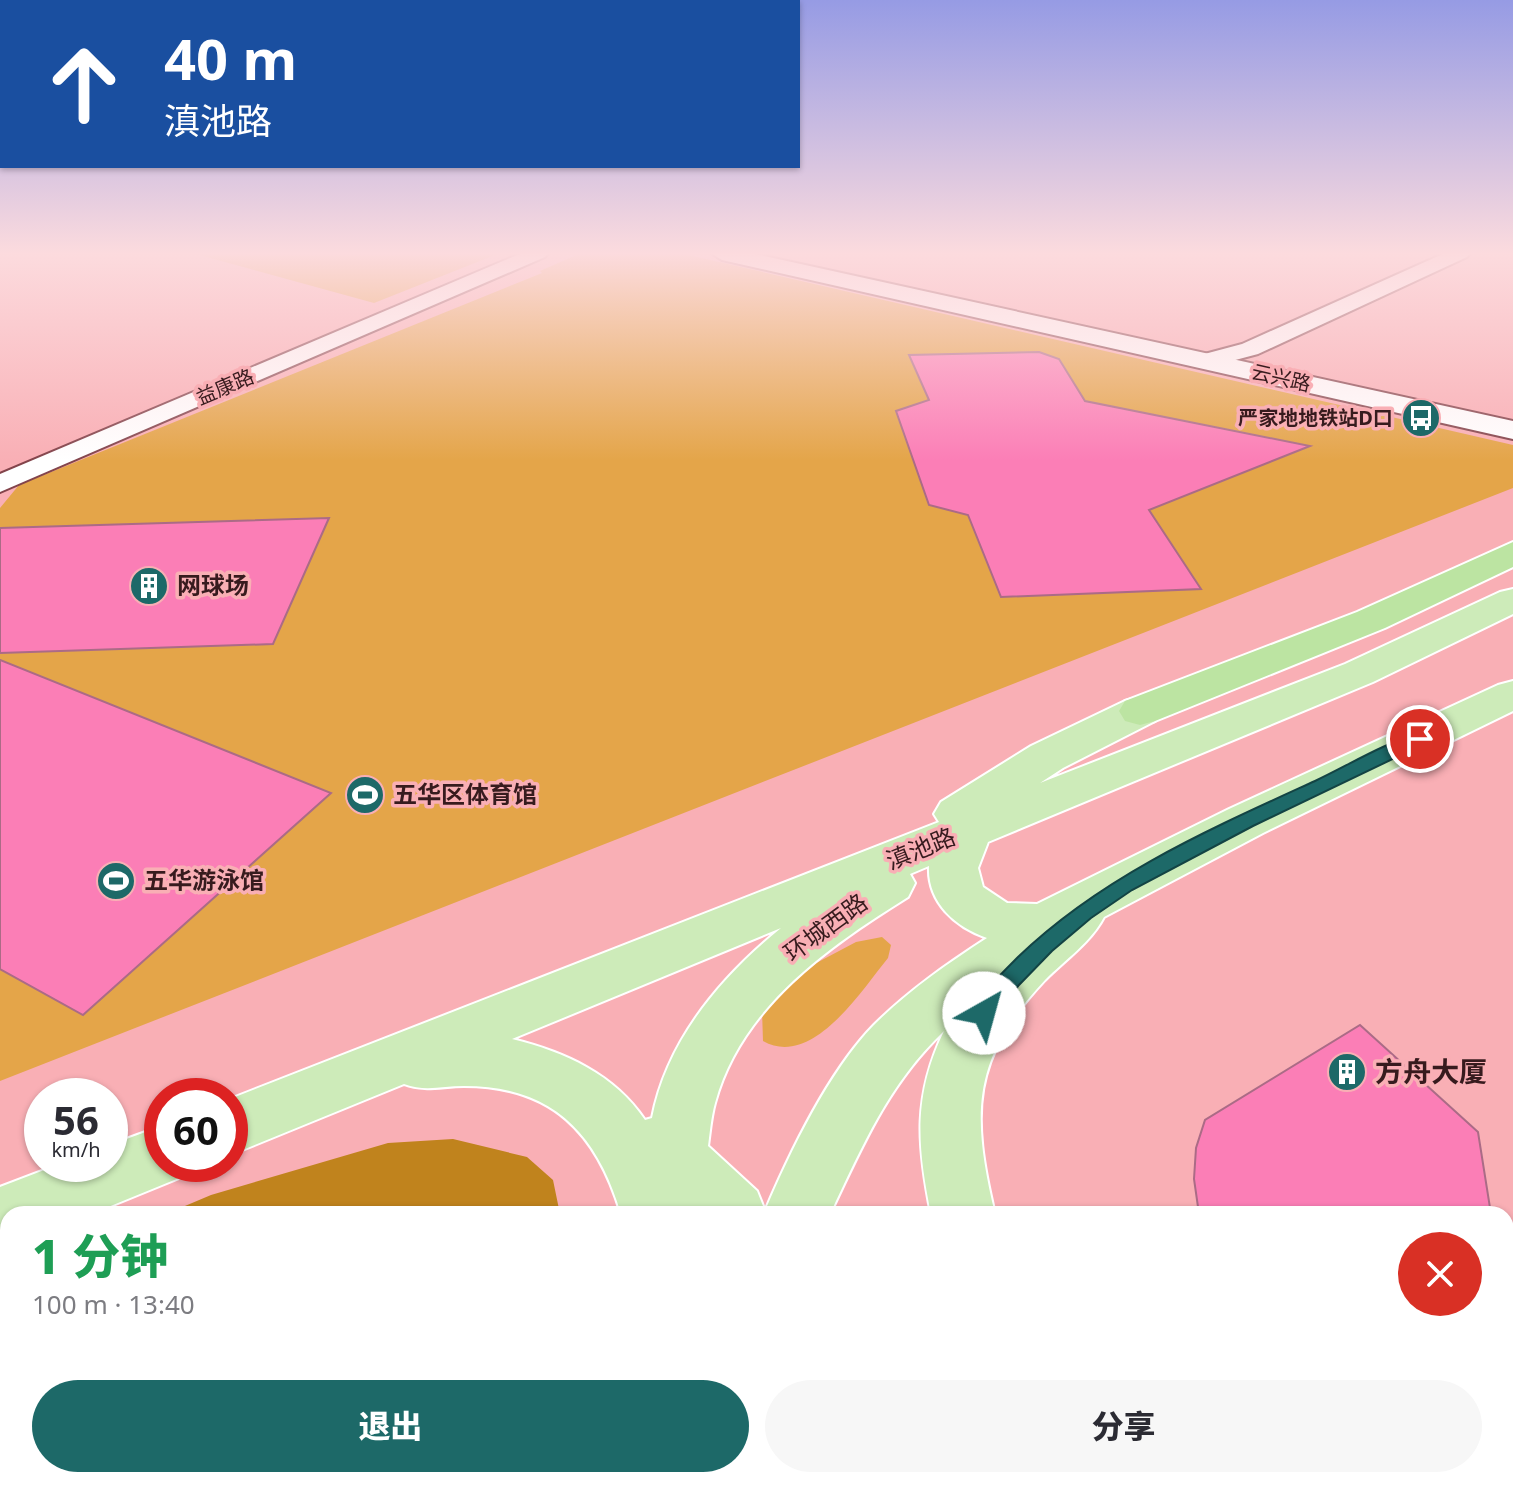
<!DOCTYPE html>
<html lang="zh">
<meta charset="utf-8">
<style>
:root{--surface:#fff;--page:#f7f7f7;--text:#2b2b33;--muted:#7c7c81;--accent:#1d6968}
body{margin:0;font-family:"Noto Sans","Noto Sans SC",sans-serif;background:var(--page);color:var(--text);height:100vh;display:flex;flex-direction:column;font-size:30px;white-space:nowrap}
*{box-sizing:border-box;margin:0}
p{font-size:26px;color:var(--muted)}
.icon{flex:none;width:44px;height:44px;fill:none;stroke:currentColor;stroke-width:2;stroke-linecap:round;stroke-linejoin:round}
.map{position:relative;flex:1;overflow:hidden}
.side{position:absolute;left:0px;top:1206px;width:1514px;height:282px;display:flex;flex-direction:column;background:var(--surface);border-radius:24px 24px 0 0;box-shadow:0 2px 6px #0004}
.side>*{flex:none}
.top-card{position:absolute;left:0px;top:0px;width:800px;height:168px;box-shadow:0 2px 6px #0004;background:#1a4fa0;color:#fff;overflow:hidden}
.speed{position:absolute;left:24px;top:1078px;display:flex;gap:16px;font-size:40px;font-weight:700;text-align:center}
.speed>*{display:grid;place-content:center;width:104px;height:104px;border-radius:50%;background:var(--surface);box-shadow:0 2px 6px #0004;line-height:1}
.speed small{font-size:20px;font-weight:400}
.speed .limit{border:12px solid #d22;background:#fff;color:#111}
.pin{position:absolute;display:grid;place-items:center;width:68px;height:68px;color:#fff;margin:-34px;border:4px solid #fff;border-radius:50%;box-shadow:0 2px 8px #0007}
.me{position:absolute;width:88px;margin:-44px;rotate:38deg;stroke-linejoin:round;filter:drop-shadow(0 0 6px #0008)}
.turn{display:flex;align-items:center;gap:28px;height:168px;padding:0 32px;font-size:36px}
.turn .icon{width:104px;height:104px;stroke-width:2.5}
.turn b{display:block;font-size:56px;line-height:68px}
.round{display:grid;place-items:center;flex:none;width:84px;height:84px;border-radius:42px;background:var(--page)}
.head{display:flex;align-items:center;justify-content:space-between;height:136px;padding:0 32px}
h1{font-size:48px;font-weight:800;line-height:60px;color:#1e9e55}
.button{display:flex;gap:16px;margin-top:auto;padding:16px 32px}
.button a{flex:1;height:92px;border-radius:48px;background:var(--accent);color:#fff;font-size:32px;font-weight:800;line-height:92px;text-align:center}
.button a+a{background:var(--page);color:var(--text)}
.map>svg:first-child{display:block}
.green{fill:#e4a549}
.forest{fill:#c0831d}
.building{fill:#fb7eb6;stroke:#ab6b86;stroke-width:2}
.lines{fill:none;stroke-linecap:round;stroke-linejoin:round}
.minor-casing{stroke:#83444b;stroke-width:4}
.tertiary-casing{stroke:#83444b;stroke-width:4}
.primary-casing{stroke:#fff;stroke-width:4}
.trunk-casing{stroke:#fff;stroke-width:4}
.minor{fill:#fff;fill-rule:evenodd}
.tertiary{fill:#fff;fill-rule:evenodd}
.primary{fill:#cdebb9;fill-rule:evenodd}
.trunk{fill:#bce4a2;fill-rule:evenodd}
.route{fill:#1d6968;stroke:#134444;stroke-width:2}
.labels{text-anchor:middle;stroke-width:7;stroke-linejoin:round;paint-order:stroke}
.far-street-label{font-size:20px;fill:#371b1e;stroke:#f9afb5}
.far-poi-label{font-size:20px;font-weight:bold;fill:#371b1e;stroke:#f9afb5;text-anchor:end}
.poi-label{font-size:24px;font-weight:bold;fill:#371b1e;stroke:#f9afb5;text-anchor:start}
.street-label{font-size:24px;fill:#371b1e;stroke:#f9afb5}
.near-poi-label{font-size:28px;font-weight:bold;fill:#371b1e;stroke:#f9afb5;text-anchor:start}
</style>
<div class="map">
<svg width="1513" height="1487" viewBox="0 0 1513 1487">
<rect width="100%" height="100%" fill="#f9afb5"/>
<path class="green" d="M 192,253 L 500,253 L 374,303 Z
M 581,253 L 680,253 L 1513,445 L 1513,488 L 0,1081 L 0,508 L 19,485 L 542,273 L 540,271 Z
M 882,937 L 891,945 L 888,958 C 861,991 812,1069 763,1041 L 762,1010 L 788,978 L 856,942 Z"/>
<path class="forest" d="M 453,1139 L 527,1157 L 553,1180 L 560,1214 L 166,1214 L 211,1195 L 388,1143 Z
M 8,1280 L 8,1463 L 0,1464 L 0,1283 Z"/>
<path class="building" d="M 1039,352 L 1059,359 L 1085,401 L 1310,446 L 1149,510 L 1201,589 L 1001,597 L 968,515 L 929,505 L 896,411 L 929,400 L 909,355 Z
M 329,518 L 273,644 L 0,653 L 0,528 Z
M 0,660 L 331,793 L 83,1015 L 0,969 Z
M 1360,1025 L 1478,1132 L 1491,1214 L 1199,1214 L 1194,1179 L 1196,1148 L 1205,1120 Z"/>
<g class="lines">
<g class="minor-casing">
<path id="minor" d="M 522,253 L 548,253 L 545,257 L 0,492 L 0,474 Z
M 1445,253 L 1470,253 L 1467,257 L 1258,354 L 1205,368 L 1197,366 L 1193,361 L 1197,356 L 1242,344 Z"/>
</g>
<g class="tertiary-casing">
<path id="tertiary" d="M 711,253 L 751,253 L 1513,421 L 1513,439 L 722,260 Z"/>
</g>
<g class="primary-casing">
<path id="primary" d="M 1513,589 L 1513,614 L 1373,682 L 988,842 L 978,868 L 983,887 L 1007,903 L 1037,904 L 1229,809 L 1498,685 L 1513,681 L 1513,711 L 1263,833 L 1104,917 C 1091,942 1065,960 1045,980 C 971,1059 971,1113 995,1214 L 931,1214 C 917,1145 913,1096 944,1031 C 889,1083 862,1146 830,1214 L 621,1214 C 597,1133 552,1086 464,1086 C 442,1086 425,1092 404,1084 L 230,1155 L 230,1099 L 939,822 L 934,814 L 941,802 L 1031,746 L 1125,701 L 1140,697 L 1155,701 L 1161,711 L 1155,721 L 1063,768 L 1040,783 L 1345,664 L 1500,592 ZM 929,866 C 927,902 955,927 987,938 C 947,964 908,991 874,1025 C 830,1070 790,1152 765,1211 L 757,1191 L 708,1146 C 710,1132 711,1117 715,1103 C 741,1007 828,947 908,897 L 915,883 L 910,874 ZM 781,928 C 721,977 667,1040 652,1118 L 645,1120 C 614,1074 565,1052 512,1039 Z
M 162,1126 L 162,1164 L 189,1164 L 184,1176 L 91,1214 L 8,1214 L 8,1244 L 0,1241 L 0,1187 L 60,1164 L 110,1164 L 110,1145 Z
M 535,1480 L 618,1480 L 615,1487 L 532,1487 Z
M 721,1480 L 799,1480 L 802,1487 L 724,1487 Z
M 918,1480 L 997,1480 L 1000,1487 L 921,1487 Z
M 1090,1480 L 1169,1480 L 1172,1487 L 1093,1487 Z"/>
</g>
<g class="trunk-casing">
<path id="trunk" d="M 1513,542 L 1513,567 L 1385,628 L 1155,721 L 1140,725 L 1125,721 L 1119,711 L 1125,701 L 1357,612 Z"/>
</g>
<use href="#minor" class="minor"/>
<use href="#tertiary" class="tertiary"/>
<use href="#primary" class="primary"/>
<use href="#trunk" class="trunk"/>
</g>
<linearGradient id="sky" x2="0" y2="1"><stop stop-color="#969be4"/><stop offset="0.55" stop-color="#fcdbde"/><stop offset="1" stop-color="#fcdbde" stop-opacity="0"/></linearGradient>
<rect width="1513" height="461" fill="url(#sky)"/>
<path class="route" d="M 1420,733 L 1426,735 L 1429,739 L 1426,743 L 1253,826 L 1132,890 L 1091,918 L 1052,951 L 1019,985 L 992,1020 L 984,1023 L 976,1020 L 972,1013 C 982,992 1002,973 1018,957 C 1102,876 1210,829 1315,781 C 1349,765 1384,743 1420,733 Z"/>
<defs>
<g id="bus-disc" transform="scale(2)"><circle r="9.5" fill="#1d6968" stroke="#f9afb5"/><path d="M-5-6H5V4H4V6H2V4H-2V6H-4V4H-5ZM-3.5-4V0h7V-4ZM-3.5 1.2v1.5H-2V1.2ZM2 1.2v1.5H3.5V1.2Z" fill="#fff"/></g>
<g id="building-disc" transform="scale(2)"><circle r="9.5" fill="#1d6968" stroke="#f9afb5"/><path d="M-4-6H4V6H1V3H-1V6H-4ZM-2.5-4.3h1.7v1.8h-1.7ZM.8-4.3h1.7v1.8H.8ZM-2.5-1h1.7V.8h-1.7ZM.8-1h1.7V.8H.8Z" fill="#fff"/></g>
<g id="stadium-disc" transform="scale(2)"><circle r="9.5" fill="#1d6968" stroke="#f9afb5"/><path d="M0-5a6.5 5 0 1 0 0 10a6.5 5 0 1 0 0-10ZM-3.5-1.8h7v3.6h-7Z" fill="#fff"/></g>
</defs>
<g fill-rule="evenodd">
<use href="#bus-disc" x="1421" y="418"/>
<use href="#building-disc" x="149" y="586"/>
<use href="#stadium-disc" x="365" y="795"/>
<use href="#stadium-disc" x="116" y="881"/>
<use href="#building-disc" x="1347" y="1072"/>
</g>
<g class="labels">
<g class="far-street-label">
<text transform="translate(1281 378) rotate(13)" y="7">云兴路</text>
<text transform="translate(225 387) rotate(-23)" y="7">益康路</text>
</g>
<g class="far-poi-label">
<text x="1393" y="425">严家地地铁站D口</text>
</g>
<g class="poi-label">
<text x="177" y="594">网球场</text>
<text x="393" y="803">五华区体育馆</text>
<text x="144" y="889">五华游泳馆</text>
</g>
<g class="street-label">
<text transform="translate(921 849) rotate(-22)" y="8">滇池路</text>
<text transform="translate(826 928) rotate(-36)" y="8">环城西路</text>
</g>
<g class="near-poi-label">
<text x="1375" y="1082">方舟大厦</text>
</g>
</g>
</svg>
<div class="speed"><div>56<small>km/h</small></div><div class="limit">60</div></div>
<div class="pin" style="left:1420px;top:739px;background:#d93025"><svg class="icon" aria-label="arrive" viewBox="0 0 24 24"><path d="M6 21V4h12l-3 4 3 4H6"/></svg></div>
<svg class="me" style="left:984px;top:1013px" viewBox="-20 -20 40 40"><circle r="19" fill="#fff"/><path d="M0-13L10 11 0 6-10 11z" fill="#1d6968"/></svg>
<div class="top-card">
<div class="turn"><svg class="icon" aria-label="ahead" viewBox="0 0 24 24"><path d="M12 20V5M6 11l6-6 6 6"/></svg><div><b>40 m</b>滇池路</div></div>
</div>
<section class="side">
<div class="head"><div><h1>1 分钟</h1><p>100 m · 13:40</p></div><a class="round" style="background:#d93025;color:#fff"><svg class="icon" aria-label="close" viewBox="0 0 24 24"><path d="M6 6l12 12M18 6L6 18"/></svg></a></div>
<div class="button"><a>退出</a><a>分享</a></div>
</section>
</div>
